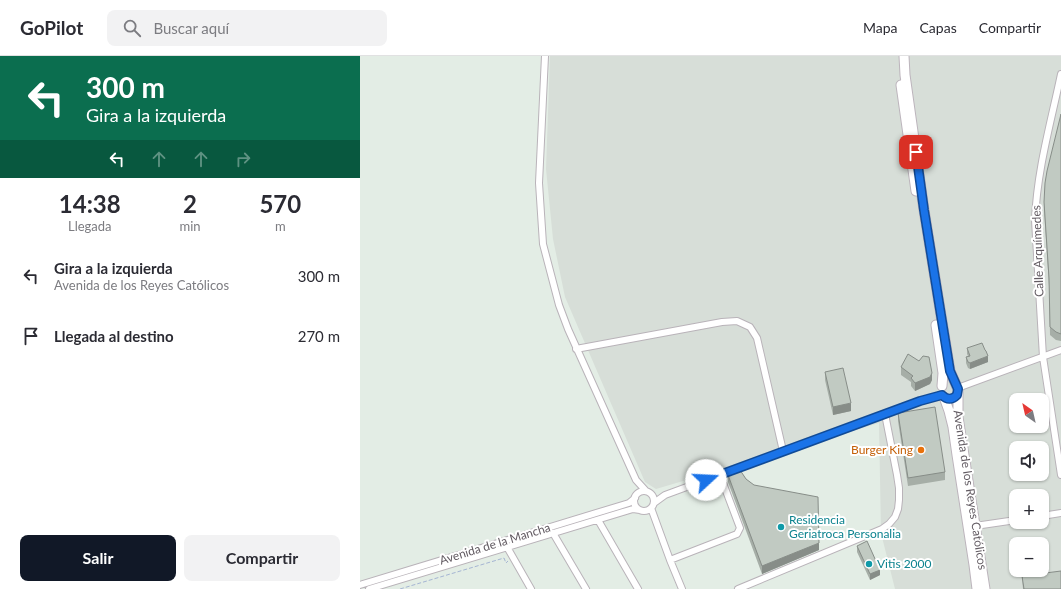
<!DOCTYPE html>
<html lang="es">
<meta charset="utf-8">
<style>
:root{--surface:#fff;--page:#f2f2f3;--text:#2b2b33;--muted:#7c7c81;--line:#e1e1e2;--accent:#111827}
body{margin:0;font-family:Lato,sans-serif;background:var(--page);color:var(--text);height:100vh;display:flex;flex-direction:column;font-size:15px;white-space:nowrap}
*{box-sizing:border-box;margin:0}
p{font-size:13px;color:var(--muted)}
.icon{flex:none;width:22px;height:22px;fill:none;stroke:currentColor;stroke-width:2;stroke-linecap:round;stroke-linejoin:round}
.map{position:relative;flex:1;overflow:hidden}
.panel{display:flex;flex-direction:column;background:var(--surface);width:360px}
.panel>*{flex:none}
.hud{background:#0b6e4f;color:#fff;overflow:hidden}
.needle{width:26px;rotate:326deg}
.fabs{position:absolute;left:649px;top:337px;display:grid;gap:8px}
.fabs a{display:grid;place-items:center;width:40px;height:40px;border-radius:8px;background:var(--surface);box-shadow:0 1px 3px #0004;font-size:20px}
.pin{position:absolute;display:grid;place-items:center;width:34px;height:34px;color:#fff;margin:-17px;border-radius:8px;box-shadow:0 2px 6px #0006}
.me{position:absolute;width:44px;margin:-22px;rotate:70deg;stroke-linejoin:round;filter:drop-shadow(0 0 3px #0008)}
.turn{display:flex;align-items:center;gap:14px;height:84px;padding:0 20px;font-size:18px}
.turn .icon{width:52px;height:52px;stroke-width:2.5}
.turn b{display:block;font-size:28px;line-height:34px}
.lanes{display:flex;align-items:center;height:38px;padding:0 20px;background:#0003;justify-content:center;gap:20px;direction:ltr}
.lanes .off{opacity:.35}
.eta{display:flex;justify-content:space-evenly;align-items:center;height:68px;text-align:center}
.eta b{font-size:24px;font-weight:700;line-height:28px}
.action{display:flex;gap:8px;margin-top:auto;padding:8px 20px}
.action a{flex:1;height:46px;border-radius:8px;background:var(--accent);color:#fff;font-size:16px;font-weight:700;line-height:46px;text-align:center}
.action a+a{background:var(--page);color:var(--text)}
ul{padding:0;list-style:none}
li{display:flex;align-items:center;gap:12px;height:60px;padding:0 20px}
li div{flex:1}
li b{display:block;font-size:15px}
li em{font-style:normal}
header{display:flex;align-items:center;gap:24px;box-sizing:border-box;height:56px;padding:0 20px;background:var(--surface);border-bottom:1px solid var(--line)}
header strong{font-size:19px}
nav{display:flex;gap:22px;margin-inline-start:auto;font-size:14px}
.search{width:280px;height:36px;background:var(--page);display:flex;align-items:center;gap:10px;box-sizing:border-box;padding:0 14px;border-radius:8px;color:var(--muted);font-size:15px}
main{display:flex;flex:1;min-height:0}
.map>svg:first-child{display:block}
.industrial{fill:#d7ded8;fill-rule:evenodd}
.lines{fill:none;stroke-linecap:round;stroke-linejoin:round}
.street-casing{stroke:#b9b3b9;stroke-width:8}
.secondary-casing{stroke:#bcb4bc;stroke-width:11}
.path{stroke:#a5b5d3;stroke-width:1;stroke-dasharray:4 2;stroke-linecap:butt}
.street{stroke:#fff;stroke-width:6}
.secondary{stroke:#fff;stroke-width:9}
.wall{fill:#a6aea7}
.shaded-wall{fill:#878d88}
.building{fill:#c1cac2;stroke:#878d88}
.route-casing{stroke:#114b97;stroke-width:10}
.route{stroke:#1a73e8;stroke-width:7}
.food-dot{fill:#e8710a;stroke:#fff;stroke-width:1.5}
.culture-dot{fill:#0f9aa8;stroke:#fff;stroke-width:1.5}
.labels{text-anchor:middle;stroke-width:4;stroke-linejoin:round;paint-order:stroke}
.street-label{font-size:12px;fill:#625b62;stroke:#fff}
.food-label{font-size:12px;fill:#c56008;stroke:#fff;text-anchor:end}
.culture-label{font-size:12px;fill:#0d838f;stroke:#fff;text-anchor:start}
</style>
<header>
<strong>GoPilot</strong>
<div class="search"><svg class="icon" aria-label="search" viewBox="0 0 24 24"><circle cx="10" cy="10" r="6"/><path d="M15 15l6 6"/></svg>Buscar aquí</div>
<nav><a>Mapa</a><a>Capas</a><a>Compartir</a></nav>
</header>
<main>
<section class="panel">
<div class="hud">
<div class="turn"><svg class="icon" aria-label="left" viewBox="0 0 24 24"><path d="M17 20v-9H6M10 6l-5 5 5 5"/></svg><div><b>300 m</b>Gira a la izquierda</div></div>
<div class="lanes"><svg class="icon" aria-label="left" viewBox="0 0 24 24"><path d="M17 20v-9H6M10 6l-5 5 5 5"/></svg><svg class="icon off" aria-label="ahead" viewBox="0 0 24 24"><path d="M12 20V5M6 11l6-6 6 6"/></svg><svg class="icon off" aria-label="ahead" viewBox="0 0 24 24"><path d="M12 20V5M6 11l6-6 6 6"/></svg><svg class="icon off" aria-label="right" viewBox="0 0 24 24"><path d="M7 20v-9h11M14 6l5 5-5 5"/></svg></div>
</div>
<div class="eta">
<div><b>14:38</b><p>Llegada</p></div>
<div><b>2</b><p>min</p></div>
<div><b>570</b><p>m</p></div>
</div>
<ul>
<li><svg class="icon" aria-label="left" viewBox="0 0 24 24"><path d="M17 20v-9H6M10 6l-5 5 5 5"/></svg><div><b>Gira a la izquierda</b><p>Avenida de los Reyes Católicos</p></div><em>300 m</em></li>
<li><svg class="icon" aria-label="arrive" viewBox="0 0 24 24"><path d="M6 21V4h12l-3 4 3 4H6"/></svg><div><b>Llegada al destino</b></div><em>270 m</em></li>
</ul>
<div class="action"><a>Salir</a><a>Compartir</a></div>
</section>
<div class="map">
<svg width="701" height="533" viewBox="0 0 701 533">
<rect width="100%" height="100%" fill="#e3ede5"/>
<path class="industrial" d="M 190,0 L 701,0 L 701,533 L 535,533 L 521,477 L 519,367 L 296,433 L 285,426 L 205,241 L 193,183 L 186,113 ZM 656,344 L 682,344 L 682,370 L 656,370 ZM 656,392 L 682,392 L 682,418 L 656,418 ZM 656,440 L 682,440 L 682,466 L 656,466 ZM 656,488 L 682,488 L 682,514 L 656,514 Z"/>
<g class="lines">
<g class="street-casing">
<path id="street" d="M 185,0 L 179,127 L 183,188 L 199,249 L 208,273 L 276,424 L 286,435
M 701,18 C 691,66 677,114 675,164 L 683,301 L 701,419
M 216,293 L 362,266 L 377,265 L 390,271 L 397,282 L 423,395
M 598,333 L 603,330 L 701,294
M274 445a10 10 0 1 1 20 0a10 10 0 1 1-20 0Z
M 294,447 L 305,439 L 546,350 L 582,339
M 291,452 L 310,504 L 322,533
M 682,460 L 701,457
M 238,464 L 278,533
M 615,470 L 656,464
M 193,477 L 226,533
M 147,491 L 171,533
M 310,504 L 377,478 L 380,472 L 360,419
M 0,529 L 269,447 L 275,442
M 9,533 L 273,453 L 280,454
M 378,533 L 522,473 L 529,468 L 535,461 L 538,453 L 539,444 L 539,432 L 537,419 L 525,358"/>
</g>
<g class="secondary-casing">
<path id="secondary" d="M 544,0 L 545,19 L 564,154 L 590,315 L 597,331
M 541,29 L 556,135
M 576,269 L 583,317 L 582,330
M 598,336 L 598,361 L 625,533
M 584,341 L 589,355 L 593,371 L 597,399 L 614,509 L 617,533"/>
</g>
<path class="path" d="M 40,533 L 144,502 L 146,507 L 148,505"/>
<use href="#street" class="street"/>
<use href="#secondary" class="secondary"/>
</g>
<path class="wall" d="M 701,58 L 701,285 L 696,284 L 690,279 L 689,230 L 684,153 L 684,146 Z
M 607,292 L 628,306 L 610,313 L 608,312 L 606,307 L 606,301 L 608,300 L 607,298 Z
M 541,311 L 572,324 L 570,328 L 555,335 L 551,330 L 551,326 L 541,319 Z
M 465,316 L 491,355 L 473,359 L 465,324 Z
M 538,357 L 585,416 L 585,424 L 548,430 L 538,365 Z
M 368,419 L 386,423 L 459,494 L 402,518 L 368,426 Z
M 497,490 L 520,519 L 510,524 L 497,496 Z
M 662,520 L 701,533 L 663,533 Z"/>
<path class="shaded-wall" d="M 628,300 L 628,306 L 610,313 L 610,307 Z
M 572,317 L 572,324 L 570,328 L 555,335 L 555,327 Z
M 491,347 L 491,355 L 473,359 L 473,351 Z
M 459,487 L 459,494 L 402,518 L 402,510 Z
M 520,514 L 520,519 L 510,524 L 510,518 Z"/>
<path class="building" d="M 701,58 L 701,278 L 696,276 L 690,271 L 689,222 L 684,146 L 685,127 L 687,115 Z
M 622,287 L 625,294 L 626,295 L 628,300 L 610,307 L 608,306 L 606,301 L 610,300 L 607,292 Z
M 548,298 L 559,305 L 563,300 L 569,301 L 572,317 L 570,321 L 555,327 L 551,322 L 553,320 L 541,311 Z
M 483,312 L 491,347 L 473,351 L 465,316 Z
M 575,351 L 585,416 L 548,422 L 538,357 Z
M 380,414 L 386,423 L 394,429 L 458,441 L 459,487 L 402,510 L 368,419 Z
M 507,485 L 520,514 L 510,518 L 497,490 Z
M 701,515 L 701,533 L 664,533 L 662,520 Z"/>
<g class="lines">
<g class="route-casing">
<path id="route" d="M 346,424 L 560,345 L 582,339 C 587,344 592,344 597,339 L 598,333 L 590,315 L 564,154 L 556,96"/>
</g>
<use href="#route" class="route"/>
</g>
<circle class="food-dot" cx="561" cy="394" r="4"/>
<g class="culture-dot">
<circle cx="421" cy="471" r="4"/>
<circle cx="509" cy="508" r="4"/>
</g>
<g class="labels">
<g class="street-label">
<text transform="translate(678 195) rotate(-92)" y="4">Calle Arquímedes</text>
<text transform="translate(610 434) rotate(81)" y="4">Avenida de los Reyes Católicos</text>
<text transform="translate(135 488) rotate(-17)" y="4">Avenida de la Mancha</text>
</g>
<g class="food-label">
<text x="553" y="398">Burger King</text>
</g>
<g class="culture-label">
<text x="429" y="468">Residencia<tspan x="429" dy="14">Geriatroca Personalia</tspan></text>
<text x="517" y="512">Vitis 2000</text>
</g>
</g>
</svg>
<div class="fabs">
<a><svg class="needle" viewBox="-14 -14 28 28"><path d="M0-13l5 13h-10z" fill="#e53935"/><path d="M0 13l5-13h-10z" fill="#7c7c81"/></svg></a>
<a><svg class="icon" aria-label="sound" viewBox="0 0 24 24"><path d="M4 9h4l5-4v14l-5-4H4zM17 9q2 3 0 6"/></svg></a>
<a>+</a>
<a>−</a>
</div>
<div class="pin" style="left:556px;top:96px;background:#d93025"><svg class="icon" aria-label="arrive" viewBox="0 0 24 24"><path d="M6 21V4h12l-3 4 3 4H6"/></svg></div>
<svg class="me" style="left:346px;top:424px" viewBox="-20 -20 40 40"><circle r="19" fill="#fff"/><path d="M0-13L10 11 0 6-10 11z" fill="#1a73e8"/></svg>
</div>
</main>
